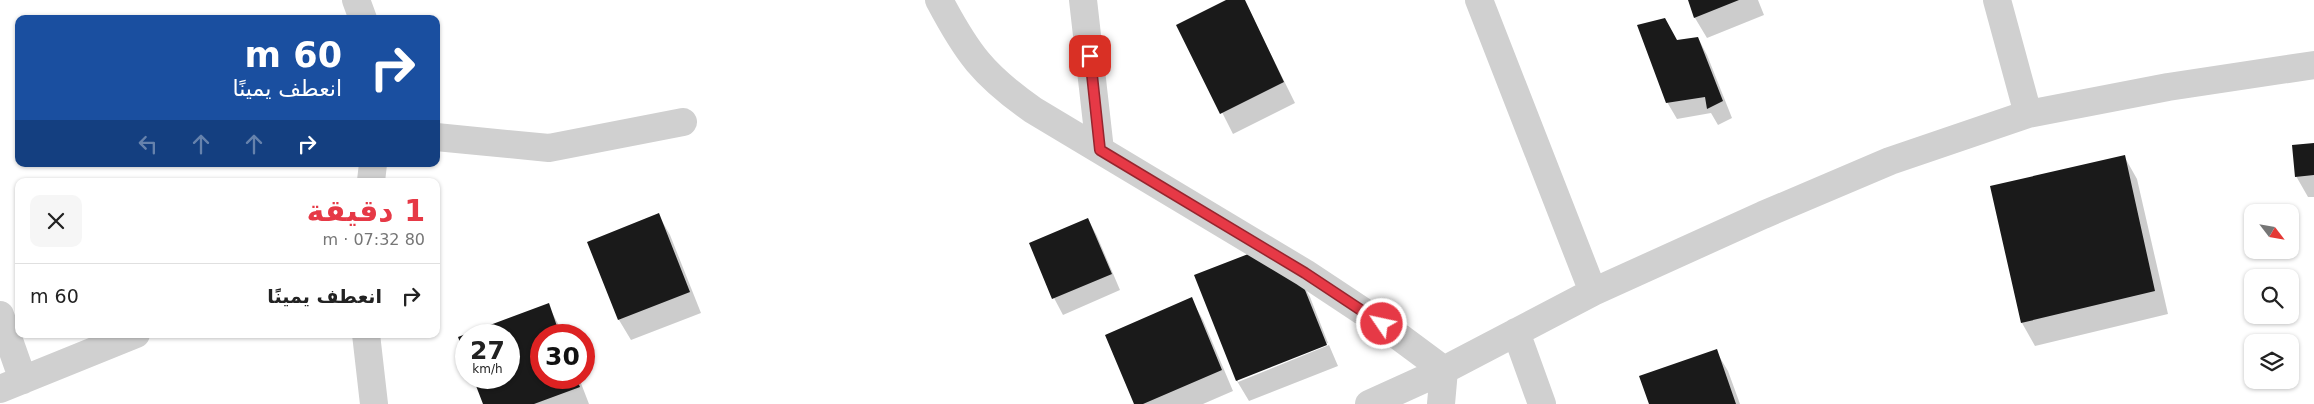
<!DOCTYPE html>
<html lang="ar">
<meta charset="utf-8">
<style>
:root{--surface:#fff;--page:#f6f6f6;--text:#222;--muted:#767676;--line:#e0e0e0;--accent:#e63946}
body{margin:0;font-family:"DejaVu Sans",Cairo,sans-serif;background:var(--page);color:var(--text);direction:rtl;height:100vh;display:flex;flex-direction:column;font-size:19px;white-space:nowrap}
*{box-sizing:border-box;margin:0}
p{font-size:16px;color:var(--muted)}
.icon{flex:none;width:28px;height:28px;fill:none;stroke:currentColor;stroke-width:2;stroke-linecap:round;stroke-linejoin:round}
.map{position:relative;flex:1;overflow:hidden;direction:ltr}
.sheet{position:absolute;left:15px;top:178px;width:425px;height:160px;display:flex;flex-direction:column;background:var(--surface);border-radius:10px;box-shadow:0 1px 4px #0004;direction:rtl}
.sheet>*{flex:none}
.banner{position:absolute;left:15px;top:15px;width:425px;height:152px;border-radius:10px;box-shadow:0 1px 4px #0004;direction:rtl;background:#1a4fa0;color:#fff;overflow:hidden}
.needle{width:32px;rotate:121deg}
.tools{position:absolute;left:2244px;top:204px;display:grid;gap:10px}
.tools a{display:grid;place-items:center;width:55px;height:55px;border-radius:10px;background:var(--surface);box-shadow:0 1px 4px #0004;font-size:25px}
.speed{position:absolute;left:455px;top:324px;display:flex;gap:10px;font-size:25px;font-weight:700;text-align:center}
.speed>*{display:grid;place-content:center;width:65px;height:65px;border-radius:50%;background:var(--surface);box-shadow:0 1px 4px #0004;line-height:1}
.speed small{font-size:12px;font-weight:400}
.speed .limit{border:8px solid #d22;background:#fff;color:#111}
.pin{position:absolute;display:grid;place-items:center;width:42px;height:42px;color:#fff;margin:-21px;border-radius:10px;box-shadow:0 2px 8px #0006}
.me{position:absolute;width:55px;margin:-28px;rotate:304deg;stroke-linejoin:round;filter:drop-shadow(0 0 4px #0008)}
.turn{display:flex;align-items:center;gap:18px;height:105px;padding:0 15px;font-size:22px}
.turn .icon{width:65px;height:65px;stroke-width:2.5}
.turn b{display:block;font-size:35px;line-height:42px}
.lanes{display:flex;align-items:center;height:48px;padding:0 15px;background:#0003;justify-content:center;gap:25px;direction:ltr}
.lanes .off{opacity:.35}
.round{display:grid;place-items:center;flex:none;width:52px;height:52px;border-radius:10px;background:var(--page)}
.overview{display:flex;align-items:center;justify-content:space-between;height:85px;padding:0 15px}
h1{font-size:30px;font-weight:700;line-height:38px;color:var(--accent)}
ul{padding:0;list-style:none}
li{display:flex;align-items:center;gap:15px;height:65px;padding:0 15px;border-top:1px solid var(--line)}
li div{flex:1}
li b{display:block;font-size:19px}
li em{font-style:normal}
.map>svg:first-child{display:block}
.shadow{fill:#0003}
.building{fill:#1a1a1a}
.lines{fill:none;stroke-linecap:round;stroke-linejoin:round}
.minor{stroke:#d0d0d0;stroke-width:28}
.route-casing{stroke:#96252e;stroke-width:12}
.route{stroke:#e63946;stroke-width:9}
</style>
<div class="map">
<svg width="2314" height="404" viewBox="0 0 2314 404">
<rect width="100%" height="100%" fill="#fff"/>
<path class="shadow" d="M 1229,0 L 1244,0 L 1295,103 L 1233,134 L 1178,25 Z
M 1690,0 L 1758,0 L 1764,15 L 1707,38 L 1695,18 Z
M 1698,38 L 1707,55 L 1732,118 L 1718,125 L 1711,113 L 1677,119 L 1667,102 L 1676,41 Z
M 2314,145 L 2314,197 L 2308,197 L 2296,176 Z
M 2124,156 L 2137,179 L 2168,314 L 2035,346 L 2022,323 Z
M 658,214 L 670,235 L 701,313 L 631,340 L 619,320 Z
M 1088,219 L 1097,236 L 1120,290 L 1063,315 L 1054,298 Z
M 1196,276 L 1298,276 L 1310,297 L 1328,343 L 1238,379 L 1238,382 L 1329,345 L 1338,366 L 1249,401 L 1237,381 Z
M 1191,299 L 1203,320 L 1233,391 L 1203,404 L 1135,404 Z
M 548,305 L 564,335 L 541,335 L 541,378 L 579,378 L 589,404 L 484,404 L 474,378 L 509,378 L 509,335 L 468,335 Z
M 1716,351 L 1728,371 L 1740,404 L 1650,404 Z"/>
<path class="building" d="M 1226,0 L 1245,0 L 1284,82 L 1220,114 L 1176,25 Z
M 1688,0 L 1739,0 L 1694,18 Z
M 1665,18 L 1677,40 L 1698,37 L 1723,101 L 1707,109 L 1705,97 L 1666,103 L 1637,25 Z
M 2314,143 L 2314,175 L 2295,177 L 2292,145 Z
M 2125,155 L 2155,291 L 2021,323 L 1990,186 Z
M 659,213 L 690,292 L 618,320 L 587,242 Z
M 1088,218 L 1112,274 L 1052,299 L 1029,243 Z
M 1256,251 L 1299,275 L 1327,345 L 1236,381 L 1194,275 Z
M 1192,297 L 1222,370 L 1143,404 L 1134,404 L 1105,335 Z
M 549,303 L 560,335 L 541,335 L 541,378 L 576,378 L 580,387 L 534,404 L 483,404 L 473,378 L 509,378 L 509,335 L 466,335 L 466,358 L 458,337 Z
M 1717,349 L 1736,404 L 1649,404 L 1639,376 Z"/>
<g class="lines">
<path class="minor" d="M 356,0 L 363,19
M 939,0 C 967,53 983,75 1033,110 L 1305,273 L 1382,324 L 1444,370
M 1083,0 L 1100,150
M 1479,0 L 1593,292
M 1997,0 L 2028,114
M 436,137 L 549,148 L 683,122
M 371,181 L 373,164
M 0,315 L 23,380
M 1516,332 L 1542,404
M 366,334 L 374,404
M 0,389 L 136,334
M 1369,404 L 1444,370 L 1593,292 L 1763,215 L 1890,161 L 2028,114 L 2168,87 L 2314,65
M 1441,404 L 1444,370"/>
</g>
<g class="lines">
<g class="route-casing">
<path id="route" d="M 1090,56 L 1100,150 L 1305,273 L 1382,324"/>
</g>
<use href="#route" class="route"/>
</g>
</svg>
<div class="tools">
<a><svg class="needle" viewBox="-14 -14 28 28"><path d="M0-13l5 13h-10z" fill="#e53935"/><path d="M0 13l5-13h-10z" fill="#767676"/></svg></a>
<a><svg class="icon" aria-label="search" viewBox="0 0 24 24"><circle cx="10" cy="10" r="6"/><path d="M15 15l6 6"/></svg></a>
<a><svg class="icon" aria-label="layers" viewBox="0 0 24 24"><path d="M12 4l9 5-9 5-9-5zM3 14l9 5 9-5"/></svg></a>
</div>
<div class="speed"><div>27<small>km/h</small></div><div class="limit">30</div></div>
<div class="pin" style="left:1090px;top:56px;background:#d93025"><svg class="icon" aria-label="arrive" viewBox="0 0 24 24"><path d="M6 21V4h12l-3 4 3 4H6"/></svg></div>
<svg class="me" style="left:1382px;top:324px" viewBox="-20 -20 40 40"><circle r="17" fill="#e63946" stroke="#fff" stroke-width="3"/><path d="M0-11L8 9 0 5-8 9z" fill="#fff"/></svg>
<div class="banner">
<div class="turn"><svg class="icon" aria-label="right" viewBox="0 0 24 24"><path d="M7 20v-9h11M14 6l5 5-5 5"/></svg><div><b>60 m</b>انعطف يمينًا</div></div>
<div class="lanes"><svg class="icon off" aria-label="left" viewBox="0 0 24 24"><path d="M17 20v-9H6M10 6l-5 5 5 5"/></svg><svg class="icon off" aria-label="ahead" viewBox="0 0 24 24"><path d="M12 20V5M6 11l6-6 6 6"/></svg><svg class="icon off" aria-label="ahead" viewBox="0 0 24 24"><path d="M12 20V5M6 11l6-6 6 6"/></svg><svg class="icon" aria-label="right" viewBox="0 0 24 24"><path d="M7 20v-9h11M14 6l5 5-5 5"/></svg></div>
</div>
<section class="sheet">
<div class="overview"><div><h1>1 دقيقة</h1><p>80 m · 07:32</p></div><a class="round"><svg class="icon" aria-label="close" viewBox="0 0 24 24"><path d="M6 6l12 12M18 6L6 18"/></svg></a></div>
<ul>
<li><svg class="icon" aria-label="right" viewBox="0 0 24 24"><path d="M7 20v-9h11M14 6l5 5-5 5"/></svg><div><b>انعطف يمينًا</b></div><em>60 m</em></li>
</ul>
</section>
</div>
